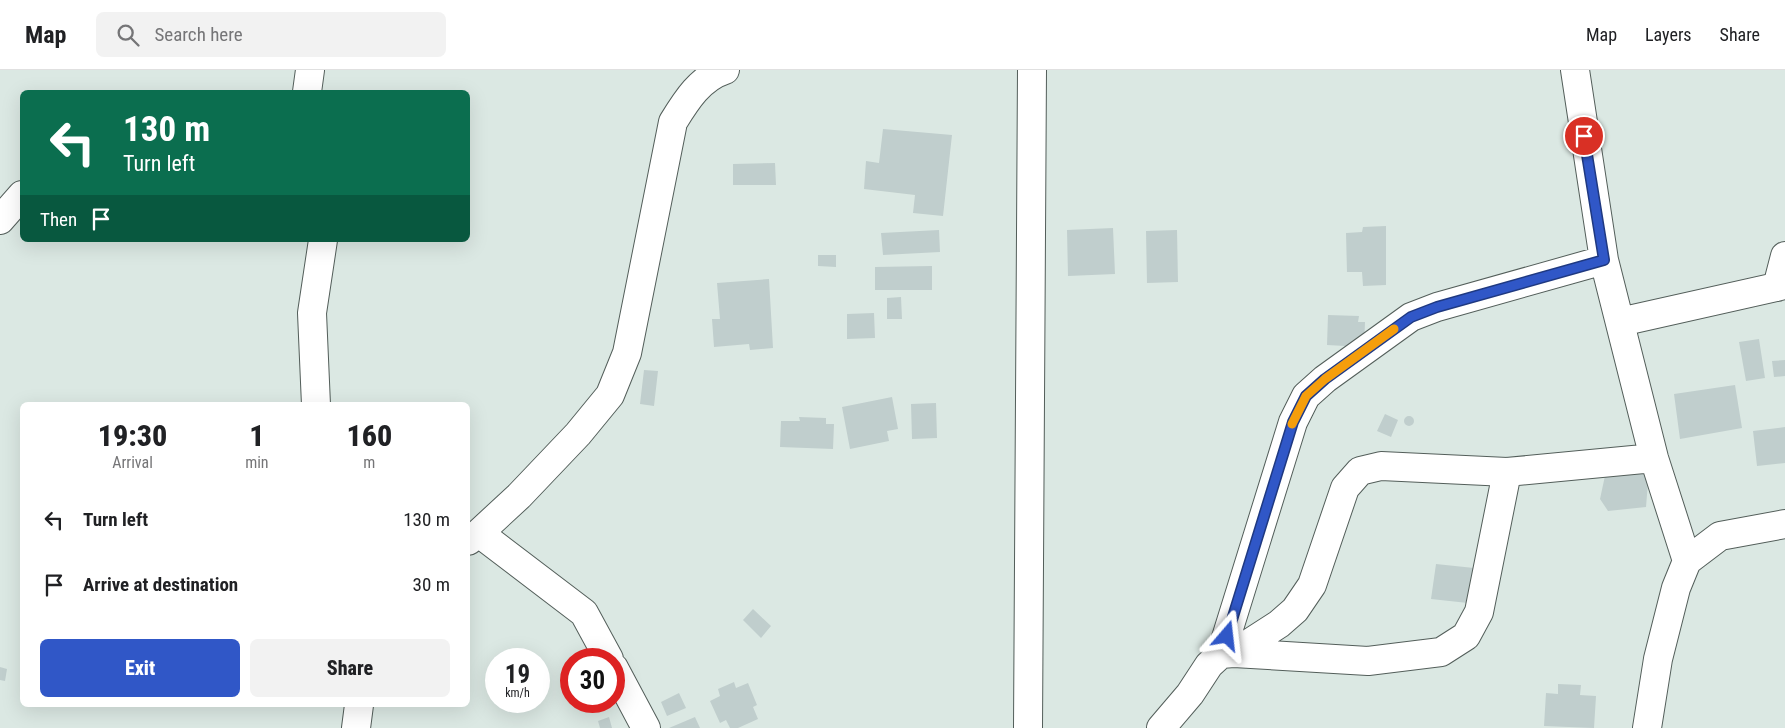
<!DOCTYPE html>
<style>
:root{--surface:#fff;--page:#f2f2f2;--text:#202124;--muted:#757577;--line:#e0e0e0;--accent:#3057c7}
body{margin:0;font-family:"Roboto Condensed",sans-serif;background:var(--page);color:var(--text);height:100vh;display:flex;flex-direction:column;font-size:19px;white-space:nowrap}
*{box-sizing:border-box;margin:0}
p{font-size:16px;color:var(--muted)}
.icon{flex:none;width:28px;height:28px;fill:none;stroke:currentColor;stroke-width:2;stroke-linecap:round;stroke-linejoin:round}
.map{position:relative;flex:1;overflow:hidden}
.panel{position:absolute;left:20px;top:332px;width:450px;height:305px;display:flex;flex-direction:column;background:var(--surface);border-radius:8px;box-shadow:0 5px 20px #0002}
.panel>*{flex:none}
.hud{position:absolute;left:20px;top:20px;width:450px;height:152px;border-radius:8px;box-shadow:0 5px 20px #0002;background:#0b6e4f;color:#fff;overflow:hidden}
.speed{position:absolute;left:485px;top:578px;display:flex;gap:10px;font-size:25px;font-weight:700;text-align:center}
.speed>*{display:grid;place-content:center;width:65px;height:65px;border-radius:50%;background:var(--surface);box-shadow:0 5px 20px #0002;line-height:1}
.speed small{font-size:12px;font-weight:400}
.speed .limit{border:8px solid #d22;background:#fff;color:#111}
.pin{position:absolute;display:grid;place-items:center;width:42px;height:42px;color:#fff;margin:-21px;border:2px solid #fff;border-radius:50%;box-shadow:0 1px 5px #0007}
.me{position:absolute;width:55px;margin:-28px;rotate:17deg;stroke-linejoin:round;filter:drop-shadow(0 0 4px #0008)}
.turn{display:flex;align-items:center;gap:18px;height:105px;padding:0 20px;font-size:22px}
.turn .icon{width:65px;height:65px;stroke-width:2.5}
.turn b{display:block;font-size:35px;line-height:42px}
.then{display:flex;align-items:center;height:48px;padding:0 20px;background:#0003;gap:10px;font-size:19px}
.eta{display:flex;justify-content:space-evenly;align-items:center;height:85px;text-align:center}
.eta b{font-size:30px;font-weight:800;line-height:35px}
.cta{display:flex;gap:10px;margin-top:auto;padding:10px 20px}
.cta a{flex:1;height:58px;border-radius:8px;background:var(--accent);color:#fff;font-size:20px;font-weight:800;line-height:58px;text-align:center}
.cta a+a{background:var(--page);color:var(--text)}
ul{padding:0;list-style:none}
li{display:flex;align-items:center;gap:15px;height:65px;padding:0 20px}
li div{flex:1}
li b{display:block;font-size:19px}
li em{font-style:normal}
header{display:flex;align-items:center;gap:30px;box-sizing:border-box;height:70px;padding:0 25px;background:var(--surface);border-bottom:1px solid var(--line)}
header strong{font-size:24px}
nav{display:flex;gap:28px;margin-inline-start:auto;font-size:18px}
.search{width:350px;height:45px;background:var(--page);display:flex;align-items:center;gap:12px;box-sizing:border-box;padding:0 18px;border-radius:8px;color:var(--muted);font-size:19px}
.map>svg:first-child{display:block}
.building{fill:#c0cecd}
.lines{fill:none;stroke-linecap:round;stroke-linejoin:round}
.minor-casing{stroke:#535e5a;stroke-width:30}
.minor{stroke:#fff;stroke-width:28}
.route-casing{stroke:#1f3981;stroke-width:12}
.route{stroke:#3057c7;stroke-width:9}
.slow{stroke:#f59e0b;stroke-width:9}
</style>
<header>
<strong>Map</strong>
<div class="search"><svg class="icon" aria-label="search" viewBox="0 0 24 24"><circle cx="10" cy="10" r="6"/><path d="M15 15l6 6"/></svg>Search here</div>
<nav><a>Map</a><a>Layers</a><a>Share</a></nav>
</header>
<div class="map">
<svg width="1785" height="658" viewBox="0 0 1785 658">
<rect width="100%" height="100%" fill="#dbe8e3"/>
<path class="building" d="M 883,59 L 952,65 L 943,146 L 913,143 L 915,125 L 864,119 L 866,91 L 879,93 Z
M 775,93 L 776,115 L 733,115 L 733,94 Z
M 1386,156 L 1386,215 L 1363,216 L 1362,202 L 1347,202 L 1346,163 L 1362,162 L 1363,157 Z
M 1113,158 L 1115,204 L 1068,206 L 1067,160 Z
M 939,160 L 940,182 L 883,185 L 881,163 Z
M 1177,160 L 1178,212 L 1147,213 L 1146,161 Z
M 818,185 L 836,185 L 836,197 L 818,196 Z
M 932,196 L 932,220 L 875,220 L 875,197 Z
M 769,209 L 773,278 L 750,280 L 749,274 L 714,277 L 712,249 L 720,249 L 717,213 Z
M 901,227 L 902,249 L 887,249 L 887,228 Z
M 874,243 L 875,268 L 847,269 L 847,244 Z
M 1328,245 L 1359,246 L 1358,252 L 1365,252 L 1364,277 L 1327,275 Z
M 1759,269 L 1765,308 L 1746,311 L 1739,272 Z
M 1785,290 L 1785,306 L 1774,307 L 1772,291 Z
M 644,300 L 658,301 L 654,336 L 640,334 Z
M 1735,315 L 1742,358 L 1680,369 L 1674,324 Z
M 892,327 L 898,359 L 887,361 L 889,371 L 850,379 L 842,337 Z
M 936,333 L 937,368 L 912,369 L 911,334 Z
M 1385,344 L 1398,350 L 1391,367 L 1377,361 Z
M1404 351a5 5 0 1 1 10 0a5 5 0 1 1-10 0Z
M 799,347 L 826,348 L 826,354 L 834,354 L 833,379 L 780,377 L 781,351 L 800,351 Z
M 1785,357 L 1785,393 L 1757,396 L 1753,361 Z
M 1649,400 L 1646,437 L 1608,441 L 1600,429 L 1606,401 Z
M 1436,494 L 1474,498 L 1468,533 L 1431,529 Z
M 753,539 L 771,556 L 761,568 L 743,550 Z
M 0,597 L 7,599 L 5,611 L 0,610 Z
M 734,612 L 736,618 L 748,613 L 757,635 L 753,637 L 758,649 L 738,658 L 730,658 L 726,650 L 720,653 L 710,631 L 720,626 L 718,619 Z
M 1558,614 L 1581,615 L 1580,625 L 1596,626 L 1594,658 L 1544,656 L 1546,623 L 1558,624 Z
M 679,623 L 686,638 L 667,646 L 661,632 Z
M 609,647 L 612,658 L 600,658 L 598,651 Z
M 695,647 L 700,658 L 669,658 Z"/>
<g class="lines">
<g class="minor-casing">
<path id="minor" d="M 1575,0 L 1604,190 L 1654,388 L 1687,491
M 307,22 L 310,0
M 0,150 L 22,125
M 1777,217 L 1785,186
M 1620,252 L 1785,215
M 316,335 L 312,243 L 323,170
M 479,463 L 584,543 L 609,589
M 468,471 L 479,463 L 519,426 L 578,364 L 610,325 L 627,283 L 673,52 C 686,31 700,8 725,0
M 1234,583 L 1279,554 L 1295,540 L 1312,515 L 1345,418 L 1360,401 L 1381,396 L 1507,402 L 1654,388
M 1221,584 L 1293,352 L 1306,326 L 1325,309 L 1411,247 L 1437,237 L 1604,190
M 614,598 L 646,658
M 356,658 L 359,635
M 1028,658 L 1032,0
M 1161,658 L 1190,624 L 1209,595 L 1221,584 L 1234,583 L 1368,591 L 1441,582 L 1466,566 L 1479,542 L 1507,402
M 1647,658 L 1658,589 L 1676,518 L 1687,491 L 1720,466 L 1785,454"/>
</g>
<use href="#minor" class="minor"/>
</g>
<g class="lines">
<g class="route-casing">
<path id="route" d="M 1227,566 L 1293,352 L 1306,326 L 1325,309 L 1411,247 L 1437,237 L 1604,190 L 1584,66"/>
</g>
<use href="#route" class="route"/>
<path class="slow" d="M 1292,354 L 1306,326 L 1325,309 L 1394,259"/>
</g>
</svg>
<div class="speed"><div>19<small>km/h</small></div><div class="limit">30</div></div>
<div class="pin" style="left:1584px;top:66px;background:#d93025"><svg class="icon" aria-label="arrive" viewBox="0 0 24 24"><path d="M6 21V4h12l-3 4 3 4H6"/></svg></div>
<svg class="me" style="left:1227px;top:566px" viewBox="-20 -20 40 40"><path d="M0-17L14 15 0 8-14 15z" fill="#3057c7" stroke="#fff" stroke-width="4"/></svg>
<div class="hud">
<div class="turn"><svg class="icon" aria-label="left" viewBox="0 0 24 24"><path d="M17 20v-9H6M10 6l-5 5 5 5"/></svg><div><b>130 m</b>Turn left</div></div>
<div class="then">Then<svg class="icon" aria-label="arrive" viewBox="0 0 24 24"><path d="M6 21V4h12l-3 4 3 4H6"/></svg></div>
</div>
<section class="panel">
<div class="eta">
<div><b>19:30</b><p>Arrival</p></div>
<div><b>1</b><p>min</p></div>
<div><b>160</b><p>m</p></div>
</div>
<ul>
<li><svg class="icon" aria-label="left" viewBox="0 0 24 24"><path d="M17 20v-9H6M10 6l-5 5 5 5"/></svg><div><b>Turn left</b></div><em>130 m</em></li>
<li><svg class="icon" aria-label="arrive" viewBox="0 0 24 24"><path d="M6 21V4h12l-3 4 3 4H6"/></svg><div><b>Arrive at destination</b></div><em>30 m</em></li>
</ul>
<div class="cta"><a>Exit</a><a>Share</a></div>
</section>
</div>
